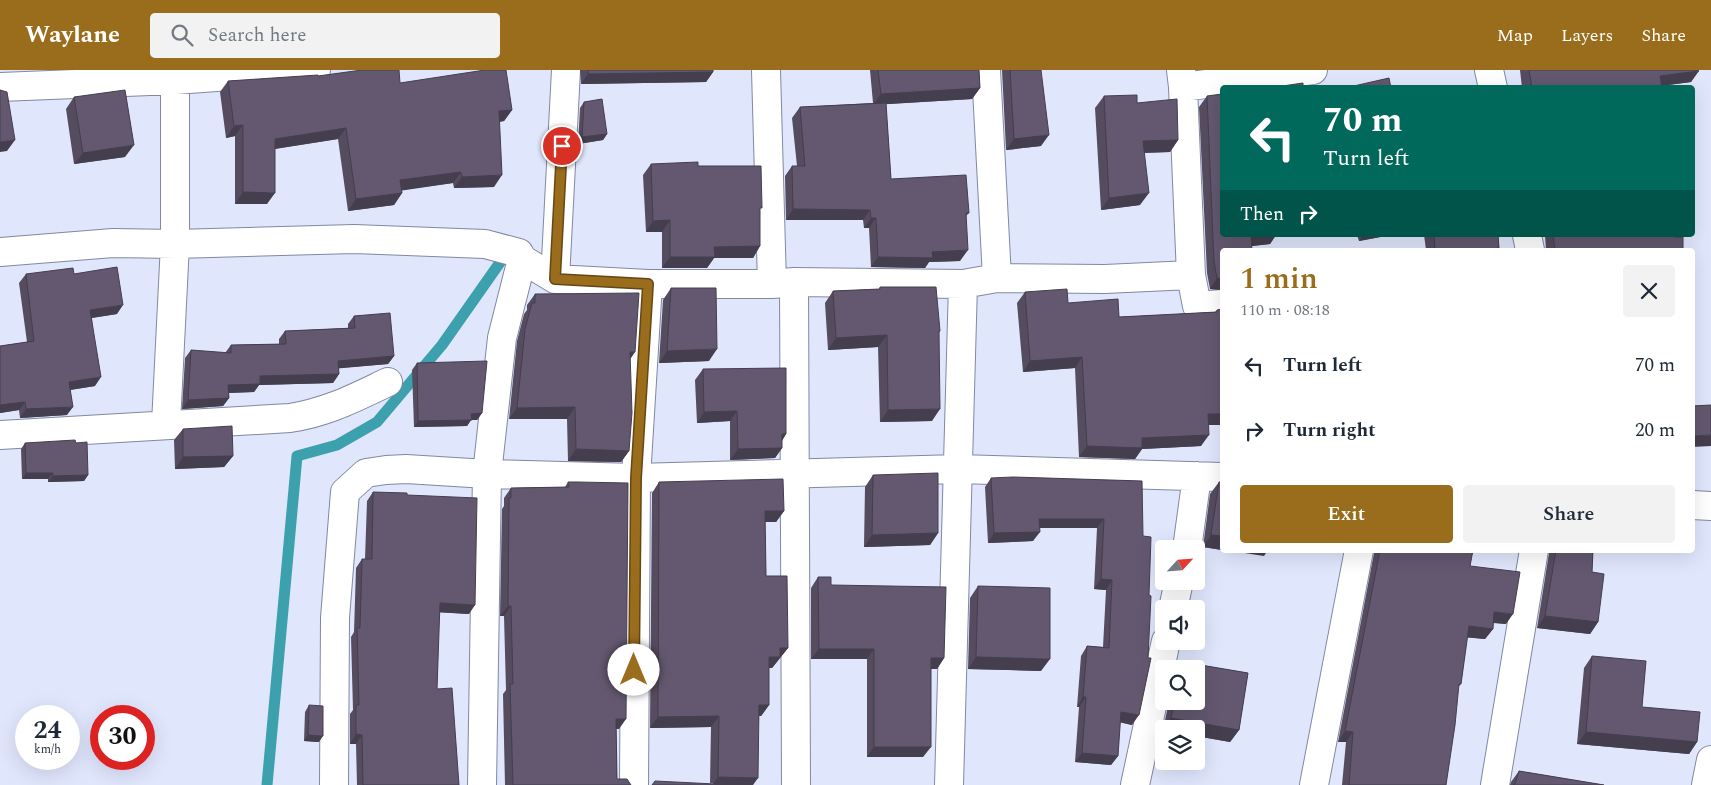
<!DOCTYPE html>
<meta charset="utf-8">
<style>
:root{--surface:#fff;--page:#f2f2f3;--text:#1f2937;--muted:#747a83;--accent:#9a6d1d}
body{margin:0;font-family:Spectral,serif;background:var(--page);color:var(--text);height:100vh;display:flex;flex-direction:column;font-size:19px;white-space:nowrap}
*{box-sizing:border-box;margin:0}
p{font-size:16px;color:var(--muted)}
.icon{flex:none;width:28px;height:28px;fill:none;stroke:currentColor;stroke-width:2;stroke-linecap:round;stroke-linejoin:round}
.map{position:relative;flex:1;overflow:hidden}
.side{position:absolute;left:1220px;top:178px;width:475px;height:305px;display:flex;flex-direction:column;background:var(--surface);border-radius:5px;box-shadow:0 5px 20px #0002}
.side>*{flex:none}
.top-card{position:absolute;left:1220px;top:15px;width:475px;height:152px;border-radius:5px;box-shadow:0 5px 20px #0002;background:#00695c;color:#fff;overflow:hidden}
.needle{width:32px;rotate:64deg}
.tools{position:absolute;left:1155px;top:470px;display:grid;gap:10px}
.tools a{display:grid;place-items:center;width:50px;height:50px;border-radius:5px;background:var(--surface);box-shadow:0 5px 20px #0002;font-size:25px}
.speed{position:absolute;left:15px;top:635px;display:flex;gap:10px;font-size:25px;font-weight:700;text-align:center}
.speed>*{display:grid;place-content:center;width:65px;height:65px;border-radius:50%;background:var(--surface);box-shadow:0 5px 20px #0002;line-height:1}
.speed small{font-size:12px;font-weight:400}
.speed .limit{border:8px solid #d22;background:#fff;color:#111}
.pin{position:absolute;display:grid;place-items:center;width:42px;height:42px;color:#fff;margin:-21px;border:2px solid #fff;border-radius:50%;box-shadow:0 1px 5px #0007}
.me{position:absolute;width:55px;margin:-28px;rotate:0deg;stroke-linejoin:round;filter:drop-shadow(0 0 4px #0008)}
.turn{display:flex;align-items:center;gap:18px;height:105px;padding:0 20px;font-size:22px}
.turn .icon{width:65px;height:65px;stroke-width:2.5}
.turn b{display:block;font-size:35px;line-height:42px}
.then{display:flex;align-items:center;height:48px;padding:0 20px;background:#0003;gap:10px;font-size:19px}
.round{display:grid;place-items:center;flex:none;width:52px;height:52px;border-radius:5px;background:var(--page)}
.headline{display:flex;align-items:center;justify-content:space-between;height:85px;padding:0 20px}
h1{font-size:30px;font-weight:600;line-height:38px;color:var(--accent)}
.action{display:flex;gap:10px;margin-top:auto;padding:10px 20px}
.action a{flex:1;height:58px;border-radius:5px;background:var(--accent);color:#fff;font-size:20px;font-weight:600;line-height:58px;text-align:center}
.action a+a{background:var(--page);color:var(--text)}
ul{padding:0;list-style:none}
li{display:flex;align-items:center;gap:15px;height:65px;padding:0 20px}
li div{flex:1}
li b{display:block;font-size:19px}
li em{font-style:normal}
header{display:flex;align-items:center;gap:30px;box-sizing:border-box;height:70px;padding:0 25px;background:var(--accent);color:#fff}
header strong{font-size:24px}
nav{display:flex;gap:28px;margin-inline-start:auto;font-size:18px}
.search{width:350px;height:45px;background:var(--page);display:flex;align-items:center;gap:12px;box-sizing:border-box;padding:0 18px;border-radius:5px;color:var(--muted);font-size:19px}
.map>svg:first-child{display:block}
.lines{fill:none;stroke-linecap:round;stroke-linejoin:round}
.stream{stroke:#3da0ad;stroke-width:11}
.minor-casing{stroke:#8188a0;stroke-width:30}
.minor{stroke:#fff;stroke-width:28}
.wall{fill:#554c5f}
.shaded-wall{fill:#453e4e}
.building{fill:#63586f;stroke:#453e4e}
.route-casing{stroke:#644713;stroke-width:12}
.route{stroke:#9a6d1d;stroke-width:9}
</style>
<header>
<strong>Waylane</strong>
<div class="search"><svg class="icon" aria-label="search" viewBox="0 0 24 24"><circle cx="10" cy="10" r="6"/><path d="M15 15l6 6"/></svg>Search here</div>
<nav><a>Map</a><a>Layers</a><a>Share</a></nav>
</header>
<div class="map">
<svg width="1711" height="715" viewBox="0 0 1711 715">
<rect width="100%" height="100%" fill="#e0e6fc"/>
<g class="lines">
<path class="stream" d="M 267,715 L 297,386 L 337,375 L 377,352 L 442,275 L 501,191"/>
<g class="minor-casing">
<path id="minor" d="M 766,0 L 772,214
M 986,0 L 997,208
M 1181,0 L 1183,17 L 1313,0
M 1489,0 L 1493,18
M 0,17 L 175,10 L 316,0
M 1183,17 L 1191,205 L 1197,236 L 1222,234
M 1527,165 L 1530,180
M 0,182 L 113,173 L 175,174 L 354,169 L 485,174 L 519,183 L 522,189 L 555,209 L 648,214 L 772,214 L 794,212 L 963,214 L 997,208 L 1105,209 L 1191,205
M 555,209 L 566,0
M 794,212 L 796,715
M 166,354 L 175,174 L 175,0
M 0,365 L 290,348 C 328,342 354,328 388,312
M 1692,435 L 1711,436
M 1187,479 L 1197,406
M 1173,539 L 1179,511
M 334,715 L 335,548 L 345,422 L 366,403 L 386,400 L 406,399 L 487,404 L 636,408 L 958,399 L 1222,407
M 482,715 L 487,404 L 502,268 L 522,189
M 634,715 L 636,408 L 648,214
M 949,715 L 963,214
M 1135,715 L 1166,571
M 1314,715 L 1359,480
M 1495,715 L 1534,480
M 1706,715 L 1711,690"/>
</g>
<use href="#minor" class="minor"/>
</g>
<path class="wall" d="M 580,0 L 713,0 L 713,2 L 706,12 L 581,14 Z
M 870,0 L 979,0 L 980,18 L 972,29 L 886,34 L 891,109 L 969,143 L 966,146 L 960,191 L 929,192 L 925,198 L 871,197 L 869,158 L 864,158 L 863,150 L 786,150 L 785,106 L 792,96 L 797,96 L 792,48 L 800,37 L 873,33 Z
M 1002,0 L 1041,0 L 1041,76 L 1006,80 Z
M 1520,0 L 1698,0 L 1691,12 L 1661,16 L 1662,18 L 1522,18 Z
M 318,6 L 400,13 L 512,40 L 504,51 L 499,52 L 494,117 L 454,118 L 453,113 L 401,120 L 402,123 L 394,135 L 348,141 L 338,69 L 275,79 L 267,134 L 235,134 L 235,66 L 226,68 L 220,22 L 228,11 Z
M 1104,26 L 1137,33 L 1178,70 L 1170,82 L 1144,83 L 1140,135 L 1101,140 L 1095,38 Z
M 1207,26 L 1222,165 L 1276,165 L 1270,174 L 1252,176 L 1222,220 L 1210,219 L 1207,203 L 1199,37 Z
M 74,27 L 125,87 L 74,94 L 66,39 Z
M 584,32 L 607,64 L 603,70 L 578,74 L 580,38 Z
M 651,94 L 698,96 L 760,142 L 760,176 L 753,188 L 714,188 L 707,198 L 662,198 L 662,162 L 646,162 L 643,105 Z
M 1357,165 L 1391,165 L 1359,171 Z
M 1424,165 L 1498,165 L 1499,178 L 1498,180 L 1426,180 Z
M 1545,165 L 1673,165 L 1674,167 L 1683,180 L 1546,180 Z
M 26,204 L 74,204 L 117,244 L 92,248 L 95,316 L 70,320 L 67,345 L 20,348 L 19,340 L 0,343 L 0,276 L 27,272 L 19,213 Z
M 880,217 L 940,261 L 939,263 L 932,351 L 880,352 L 878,277 L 828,280 L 825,233 L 833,221 L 879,219 Z
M 671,218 L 709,291 L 659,293 L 663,230 Z
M 1025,222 L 1119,247 L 1215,242 L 1217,240 L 1208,355 L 1201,376 L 1142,379 L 1135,389 L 1079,387 L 1075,298 L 1023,302 L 1017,233 Z
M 535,224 L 630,290 L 629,381 L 621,392 L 568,391 L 567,349 L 509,349 L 517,271 L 524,244 L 527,240 L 527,235 Z
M 354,246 L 394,286 L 388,294 L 339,298 L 339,304 L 333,313 L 259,315 L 254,322 L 229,323 L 229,328 L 223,336 L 182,339 L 185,288 L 191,280 L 225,283 L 231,275 L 279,274 L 279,269 L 285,261 L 348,258 L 348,254 Z
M 417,293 L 482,343 L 477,350 L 471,350 L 467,356 L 414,357 L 412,300 Z
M 703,299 L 786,364 L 782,371 L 782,378 L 775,388 L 730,390 L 730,351 L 697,353 L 695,310 Z
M 183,359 L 233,386 L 224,397 L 175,399 L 174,370 Z
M 25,373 L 76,373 L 88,405 L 84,411 L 48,412 L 48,409 L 22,409 L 21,379 Z
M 873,405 L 938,463 L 930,475 L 864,477 L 865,417 Z
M 991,408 L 1142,411 L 1132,655 L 1120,652 L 1118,686 L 1111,695 L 1075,692 L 1079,637 L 1077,637 L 1081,586 L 1087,576 L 1103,577 L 1106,520 L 1094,519 L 1097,458 L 1040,458 L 1033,471 L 988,473 L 985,417 Z
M 568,412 L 619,659 L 616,659 L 617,709 L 631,715 L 505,715 L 503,624 L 506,620 L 504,546 L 500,546 L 502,439 L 504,436 L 504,428 L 511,418 L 565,417 Z
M 659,412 L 784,441 L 776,452 L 765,452 L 766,506 L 788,578 L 772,598 L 769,598 L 769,635 L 761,646 L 759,646 L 753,715 L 710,713 L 711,657 L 650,658 L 652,423 Z
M 1219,412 L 1222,480 L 1203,477 L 1210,424 Z
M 373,422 L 407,425 L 469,544 L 439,542 L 437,619 L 459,715 L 357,715 L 356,674 L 350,674 L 350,644 L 353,640 L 351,567 L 354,562 L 356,498 L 362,489 L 365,489 L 367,431 Z
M 1374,480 L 1473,480 L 1470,496 L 1506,554 L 1493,553 L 1493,559 L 1485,569 L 1467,567 L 1461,614 L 1458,617 L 1446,715 L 1342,715 L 1346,672 L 1338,672 L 1374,483 Z
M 1549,480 L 1593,480 L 1592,502 L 1598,552 L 1590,564 L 1537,558 L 1549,483 Z
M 818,507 L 831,515 L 944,588 L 937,599 L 931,599 L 923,687 L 867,687 L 867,589 L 811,589 L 811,518 Z
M 978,516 L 1041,601 L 968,599 L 970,528 Z
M 1592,586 L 1642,637 L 1697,672 L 1689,684 L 1577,674 L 1584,598 Z
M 1183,592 L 1248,603 L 1239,660 L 1230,672 L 1196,666 L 1196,659 L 1164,659 L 1164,660 L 1163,660 L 1169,631 L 1196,631 L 1196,599 L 1178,599 Z
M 309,635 L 319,672 L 304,671 L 305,642 Z
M 1519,701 L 1604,715 L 1510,715 L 1511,712 Z"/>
<path class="shaded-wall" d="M 1699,1 L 1691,12 L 1652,17 L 1660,6 Z
M 713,2 L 706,12 L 581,14 L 588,4 Z
M 980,18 L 972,29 L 873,35 L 881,24 Z
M 512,40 L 504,51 L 491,53 L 499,41 Z
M 243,55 L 235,66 L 226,68 L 234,56 Z
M 346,58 L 338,69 L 267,80 L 275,69 Z
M 607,64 L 603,70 L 578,74 L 582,67 Z
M 1049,65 L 1041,76 L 1006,80 L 1014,69 Z
M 15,70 L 7,81 L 0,82 L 0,72 Z
M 1178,70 L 1170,82 L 1134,83 L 1143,71 Z
M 134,75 L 125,87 L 74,94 L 83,83 Z
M 461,102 L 453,113 L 392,122 L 400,110 Z
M 502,105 L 494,117 L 454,118 L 462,107 Z
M 243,122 L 275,123 L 267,134 L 235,134 Z
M 402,123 L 394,135 L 348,141 L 356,129 Z
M 1149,123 L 1140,135 L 1101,140 L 1109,128 Z
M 793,139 L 870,140 L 863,150 L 786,150 Z
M 871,148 L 876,148 L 869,158 L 864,158 Z
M 670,150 L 662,162 L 646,162 L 653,151 Z
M 1262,165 L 1276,165 L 1270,174 L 1243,177 L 1251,166 Z
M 1363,165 L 1391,165 L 1359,171 Z
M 760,176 L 753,188 L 714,188 L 707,198 L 662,198 L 670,187 L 714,177 Z
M 1499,178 L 1498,180 L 1481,180 Z
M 968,180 L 960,191 L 929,192 L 925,198 L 871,197 L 878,187 L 932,182 Z
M 1217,208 L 1222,209 L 1222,220 L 1210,219 Z
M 123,235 L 117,244 L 84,249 L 90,240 Z
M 887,265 L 878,277 L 828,280 L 836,268 Z
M 717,279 L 709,291 L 659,293 L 667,281 Z
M 630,282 L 635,282 L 627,294 Z
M 394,286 L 388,294 L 332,299 L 338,291 Z
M 1082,287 L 1075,298 L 1023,302 L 1030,291 Z
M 339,304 L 333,313 L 259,315 L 254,322 L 223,323 L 228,315 L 260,306 Z
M 101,307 L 95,316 L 63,321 L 69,312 Z
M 229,328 L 223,336 L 182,339 L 188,330 Z
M 25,332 L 19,340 L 0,343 L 0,335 Z
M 73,337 L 67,345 L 20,348 L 26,339 Z
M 575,337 L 567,349 L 509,349 L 517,338 Z
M 940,339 L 932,351 L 880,352 L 888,340 Z
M 737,341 L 730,351 L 697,353 L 704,342 Z
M 482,343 L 477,350 L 471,350 L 467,356 L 414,357 L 418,351 L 471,344 Z
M 1208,344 L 1222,344 L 1222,355 L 1200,355 Z
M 782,364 L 786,364 L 779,375 Z
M 1209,365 L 1201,376 L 1142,379 L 1135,389 L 1079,387 L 1087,376 L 1142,368 Z
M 1711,365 L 1711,376 L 1692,377 L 1692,366 Z
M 782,378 L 775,388 L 730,390 L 738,379 Z
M 576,379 L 629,381 L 621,392 L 568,391 Z
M 233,386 L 224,397 L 175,399 L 183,387 Z
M 26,403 L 53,403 L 48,409 L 22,409 Z
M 88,405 L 84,411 L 48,412 L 53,406 Z
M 765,441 L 784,441 L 776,452 L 758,452 Z
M 1039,449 L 1104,449 L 1097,458 L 1033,458 Z
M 1040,462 L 1033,471 L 988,473 L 994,463 Z
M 938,463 L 930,475 L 864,477 L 872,465 Z
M 1211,465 L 1222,466 L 1222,480 L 1203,477 Z
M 1225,480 L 1268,480 L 1264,486 Z
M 1101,509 L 1112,510 L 1106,520 L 1094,519 Z
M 440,533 L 475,535 L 469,544 L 433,542 Z
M 508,536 L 511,536 L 504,546 L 500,546 Z
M 1494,542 L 1513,544 L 1506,554 L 1487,552 Z
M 1545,546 L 1598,552 L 1590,564 L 1537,558 Z
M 1469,556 L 1493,559 L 1485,569 L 1461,567 Z
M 780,578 L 788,578 L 772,598 L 761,598 L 769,587 Z
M 819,579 L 874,579 L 867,589 L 811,589 Z
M 976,587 L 1050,589 L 1041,601 L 968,599 Z
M 931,588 L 944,588 L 937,599 L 924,599 Z
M 1083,627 L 1086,627 L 1079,637 L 1077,637 Z
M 759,635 L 769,635 L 761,646 L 751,646 Z
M 1121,642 L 1139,645 L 1132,655 L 1114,651 Z
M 719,646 L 711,657 L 650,658 L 658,647 Z
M 1171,648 L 1239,660 L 1230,672 L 1196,666 L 1196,659 L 1164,659 L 1164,660 L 1163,660 Z
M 616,649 L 626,649 L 619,659 L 608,659 Z
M 1345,661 L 1353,662 L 1346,672 L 1338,672 Z
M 1586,662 L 1697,672 L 1689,684 L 1577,674 Z
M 356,664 L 362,665 L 356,674 L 350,674 Z
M 308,665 L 323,666 L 319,672 L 304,671 Z
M 874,677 L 931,677 L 923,687 L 867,687 Z
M 1082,683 L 1118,686 L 1111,695 L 1075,692 Z
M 718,707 L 758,708 L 753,715 L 712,715 Z"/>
<path class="building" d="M 362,0 L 399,0 L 400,13 L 485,0 L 506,0 L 512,40 L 499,41 L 502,105 L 462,107 L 461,102 L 400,110 L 402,123 L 356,129 L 346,58 L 275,69 L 275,123 L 243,122 L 243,55 L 234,56 L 228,11 L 318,5 L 318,6 Z
M 588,0 L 713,0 L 713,2 L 588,4 Z
M 878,0 L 979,0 L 980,18 L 881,24 Z
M 1010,0 L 1041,0 L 1049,65 L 1014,69 Z
M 1529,0 L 1698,0 L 1699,1 L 1660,6 L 1662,18 L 1532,18 Z
M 1389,8 L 1391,18 L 1345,18 Z
M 1303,13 L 1303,18 L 1269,18 Z
M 0,20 L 7,22 L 15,70 L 0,72 Z
M 125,20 L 134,75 L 83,83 L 74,27 Z
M 1222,24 L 1222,165 L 1262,165 L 1251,166 L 1252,180 L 1222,180 L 1222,209 L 1217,208 L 1214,192 L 1207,26 Z
M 1137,25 L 1137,33 L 1177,29 L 1178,70 L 1143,71 L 1149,123 L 1109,128 L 1104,26 Z
M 602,29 L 607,64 L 582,67 L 584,32 Z
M 886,33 L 891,109 L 966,105 L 969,143 L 966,143 L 968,180 L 932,182 L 933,188 L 878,187 L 876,148 L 871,148 L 870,140 L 793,139 L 792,96 L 805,96 L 800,37 Z
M 698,92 L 698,96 L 761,96 L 762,138 L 760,138 L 760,176 L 714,177 L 715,187 L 670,187 L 670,150 L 653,151 L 651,94 Z
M 1434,165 L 1498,165 L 1499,178 L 1481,180 L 1435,180 Z
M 1553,165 L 1673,165 L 1674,167 L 1683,167 L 1683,180 L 1555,180 Z
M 117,197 L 123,235 L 90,240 L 101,307 L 69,312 L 73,337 L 26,339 L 25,332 L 0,335 L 0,276 L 34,271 L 26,204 L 73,198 L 74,204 Z
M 880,217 L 936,217 L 940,261 L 939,261 L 940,339 L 888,340 L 887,265 L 836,268 L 833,221 L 880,219 Z
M 671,218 L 716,218 L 717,279 L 667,281 Z
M 1067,219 L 1068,233 L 1118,229 L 1119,247 L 1217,242 L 1217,240 L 1222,239 L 1222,344 L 1208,344 L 1209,365 L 1142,368 L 1142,378 L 1087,376 L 1082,287 L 1030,291 L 1025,222 Z
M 639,223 L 635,282 L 630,282 L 632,343 L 629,381 L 576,379 L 575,337 L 517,338 L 525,259 L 532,233 L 535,233 L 535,224 Z
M 390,243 L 394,286 L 338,291 L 339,304 L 260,306 L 260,314 L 228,315 L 229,328 L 188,330 L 191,280 L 231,283 L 231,275 L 286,274 L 285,261 L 355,258 L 354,246 Z
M 487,291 L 482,343 L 471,344 L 472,350 L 418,351 L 417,293 Z
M 786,298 L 786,364 L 782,364 L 782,378 L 738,379 L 737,341 L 704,342 L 703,299 Z
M 1711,335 L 1711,365 L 1692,366 L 1692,336 Z
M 232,356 L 233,386 L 183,387 L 183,359 Z
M 75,370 L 76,373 L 87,372 L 88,405 L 53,406 L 53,403 L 26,403 L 25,373 Z
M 938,403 L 938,463 L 872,465 L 873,405 Z
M 1013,407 L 1142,411 L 1143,466 L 1151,467 L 1149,525 L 1151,526 L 1148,588 L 1151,588 L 1139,645 L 1121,642 L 1118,686 L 1082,683 L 1086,627 L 1083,627 L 1087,576 L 1109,578 L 1112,510 L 1101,509 L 1104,449 L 1039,449 L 1040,462 L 994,463 L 991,408 Z
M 783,409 L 784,441 L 765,441 L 766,506 L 787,506 L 788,578 L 780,578 L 780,587 L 769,587 L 769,635 L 759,635 L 758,708 L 718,707 L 719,646 L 658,647 L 659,412 Z
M 568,412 L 577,412 L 628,413 L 626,649 L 616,649 L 617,709 L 627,709 L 631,715 L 513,715 L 510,614 L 513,614 L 511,536 L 508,536 L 509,428 L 511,428 L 511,418 L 569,417 Z
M 1219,412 L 1222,412 L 1222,466 L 1211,465 Z
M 373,422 L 407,423 L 407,425 L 477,428 L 475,535 L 440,533 L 437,619 L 452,618 L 459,715 L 363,715 L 362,665 L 356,664 L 356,635 L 359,635 L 357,558 L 360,558 L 362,489 L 372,489 Z
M 1380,480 L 1473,480 L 1470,496 L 1520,502 L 1513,544 L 1494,542 L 1493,559 L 1469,556 L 1461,614 L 1459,614 L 1455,655 L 1446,715 L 1349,715 L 1353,662 L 1345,661 Z
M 1556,480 L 1593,480 L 1592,502 L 1604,504 L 1598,552 L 1545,546 Z
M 818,507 L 831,507 L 831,515 L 946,517 L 944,588 L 931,588 L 931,677 L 874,677 L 874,579 L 819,579 Z
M 978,516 L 1050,518 L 1050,589 L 976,587 Z
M 1592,586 L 1646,591 L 1642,637 L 1700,642 L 1697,672 L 1586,662 Z
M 1183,592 L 1248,603 L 1239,660 L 1171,648 L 1175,631 L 1196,631 L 1196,599 L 1182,599 Z
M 309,635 L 323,636 L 323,666 L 308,665 Z
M 1519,701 L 1604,715 L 1513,715 L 1515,714 Z
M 655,711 L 715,714 L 715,715 L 652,715 Z"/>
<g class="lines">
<g class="route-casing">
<path id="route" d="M 562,76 L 555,209 L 648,214 L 636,408 L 634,600"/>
</g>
<use href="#route" class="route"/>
</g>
</svg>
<div class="tools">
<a><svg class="needle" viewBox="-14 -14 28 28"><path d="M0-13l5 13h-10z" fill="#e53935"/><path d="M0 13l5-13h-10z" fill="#747a83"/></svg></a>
<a><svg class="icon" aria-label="sound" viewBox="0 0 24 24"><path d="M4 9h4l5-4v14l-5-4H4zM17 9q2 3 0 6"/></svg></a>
<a><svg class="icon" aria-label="search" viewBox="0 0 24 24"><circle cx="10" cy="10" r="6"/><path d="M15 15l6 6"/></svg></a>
<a><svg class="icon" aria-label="layers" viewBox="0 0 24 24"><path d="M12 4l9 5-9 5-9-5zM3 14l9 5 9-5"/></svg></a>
</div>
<div class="speed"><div>24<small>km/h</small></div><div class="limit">30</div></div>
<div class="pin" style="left:562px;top:76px;background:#d93025"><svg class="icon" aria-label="arrive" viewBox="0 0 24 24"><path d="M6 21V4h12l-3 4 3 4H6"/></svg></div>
<svg class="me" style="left:634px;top:600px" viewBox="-20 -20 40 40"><circle r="19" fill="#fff"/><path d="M0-13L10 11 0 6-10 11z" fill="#9a6d1d"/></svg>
<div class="top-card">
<div class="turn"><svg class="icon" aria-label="left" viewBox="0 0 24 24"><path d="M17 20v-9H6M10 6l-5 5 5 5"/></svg><div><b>70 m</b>Turn left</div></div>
<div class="then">Then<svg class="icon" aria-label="right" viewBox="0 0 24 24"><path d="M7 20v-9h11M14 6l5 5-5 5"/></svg></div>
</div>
<section class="side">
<div class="headline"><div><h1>1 min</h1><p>110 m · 08:18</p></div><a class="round"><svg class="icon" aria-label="close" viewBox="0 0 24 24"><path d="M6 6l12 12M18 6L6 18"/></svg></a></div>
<ul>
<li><svg class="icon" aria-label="left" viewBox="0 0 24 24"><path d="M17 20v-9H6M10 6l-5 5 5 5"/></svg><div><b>Turn left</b></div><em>70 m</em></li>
<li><svg class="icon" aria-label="right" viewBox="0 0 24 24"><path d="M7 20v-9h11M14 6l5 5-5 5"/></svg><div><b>Turn right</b></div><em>20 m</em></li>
</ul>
<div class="action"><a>Exit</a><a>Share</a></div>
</section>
</div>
